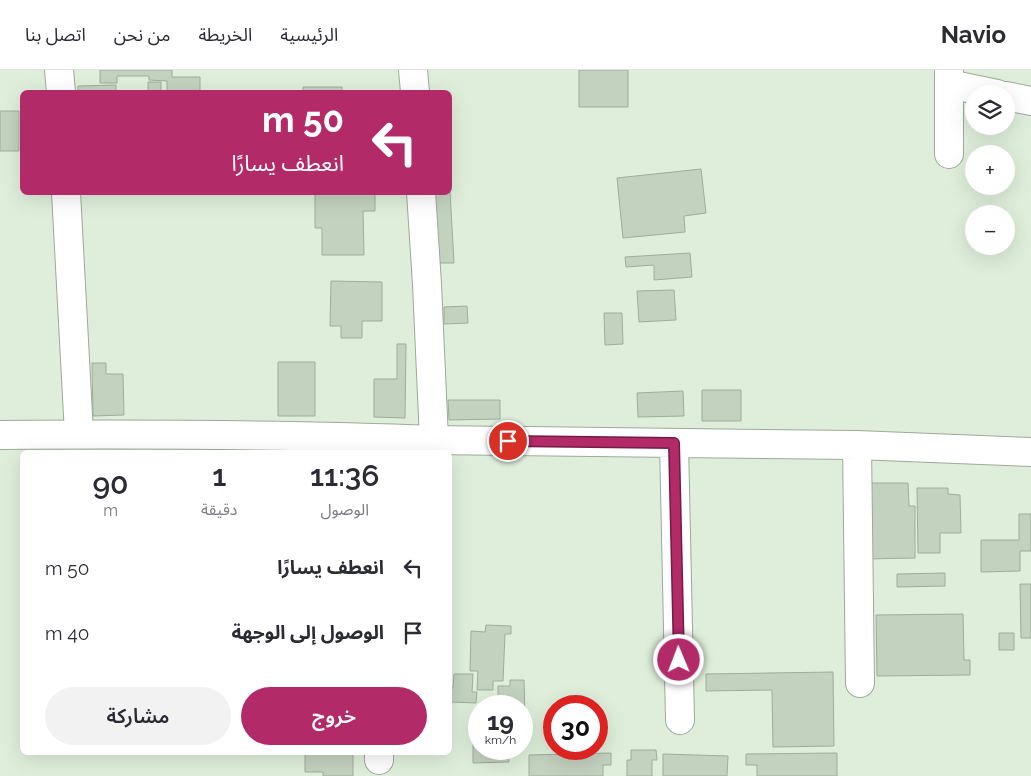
<!DOCTYPE html>
<html lang="ar">
<meta charset="utf-8">
<style>
:root{--surface:#fff;--page:#f2f2f3;--text:#2b2b33;--muted:#7c7c81;--line:#e1e1e2;--accent:#b32a69}
body{margin:0;font-family:Raleway,"Noto Sans Arabic",sans-serif;background:var(--page);color:var(--text);direction:rtl;height:100vh;display:flex;flex-direction:column;font-size:19px;white-space:nowrap}
*{box-sizing:border-box;margin:0}
p{font-size:16px;color:var(--muted)}
.icon{flex:none;width:28px;height:28px;fill:none;stroke:currentColor;stroke-width:2;stroke-linecap:round;stroke-linejoin:round}
.map{position:relative;flex:1;overflow:hidden;direction:ltr}
.drawer{position:absolute;left:20px;top:380px;width:432px;height:305px;display:flex;flex-direction:column;background:var(--surface);border-radius:8px;box-shadow:0 5px 20px #0002;direction:rtl}
.drawer>*{flex:none}
.banner{position:absolute;left:20px;top:20px;width:432px;height:105px;border-radius:8px;box-shadow:0 5px 20px #0002;direction:rtl;background:#b32a69;color:#fff;overflow:hidden}
.controls{position:absolute;left:965px;top:15px;display:grid;gap:10px}
.controls a{display:grid;place-items:center;width:50px;height:50px;border-radius:50%;background:var(--surface);box-shadow:0 5px 20px #0002;font-size:25px}
.speed{position:absolute;left:468px;top:625px;display:flex;gap:10px;font-size:25px;font-weight:700;text-align:center}
.speed>*{display:grid;place-content:center;width:65px;height:65px;border-radius:50%;background:var(--surface);box-shadow:0 5px 20px #0002;line-height:1}
.speed small{font-size:12px;font-weight:400}
.speed .limit{border:8px solid #d22;background:#fff;color:#111}
.pin{position:absolute;display:grid;place-items:center;width:42px;height:42px;color:#fff;margin:-21px;border:2px solid #fff;border-radius:50%;box-shadow:0 1px 5px #0007}
.me{position:absolute;width:55px;margin:-28px;rotate:359deg;stroke-linejoin:round;filter:drop-shadow(0 0 4px #0008)}
.turn{display:flex;align-items:center;gap:18px;height:105px;padding:0 25px;font-size:22px}
.turn .icon{width:65px;height:65px;stroke-width:2.5}
.turn b{display:block;font-size:35px;line-height:42px}
.eta{display:flex;justify-content:space-evenly;align-items:center;height:85px;text-align:center}
.eta b{font-size:30px;font-weight:600;line-height:35px}
.action{display:flex;gap:10px;margin-top:auto;padding:10px 25px}
.action a{flex:1;height:58px;border-radius:30px;background:var(--accent);color:#fff;font-size:20px;font-weight:600;line-height:58px;text-align:center}
.action a+a{background:var(--page);color:var(--text)}
ul{padding:0;list-style:none}
li{display:flex;align-items:center;gap:15px;height:65px;padding:0 25px}
li div{flex:1}
li b{display:block;font-size:19px}
li em{font-style:normal}
header{display:flex;align-items:center;gap:30px;box-sizing:border-box;height:70px;padding:0 25px;background:var(--surface);border-bottom:1px solid var(--line)}
header strong{font-size:24px}
nav{display:flex;gap:28px;margin-inline-start:auto;font-size:18px}
.map>svg:first-child{display:block}
.building{fill:#c3d1bf;stroke:#9eac9a}
.lines{fill:none;stroke-linecap:round;stroke-linejoin:round}
.street-casing{stroke:#9caa98;stroke-width:30}
.street{stroke:#fff;stroke-width:28}
.route-casing{stroke:#741b44;stroke-width:12}
.route{stroke:#b32a69;stroke-width:9}
</style>
<header>
<strong>Navio</strong>
<nav><a>الرئيسية</a><a>الخريطة</a><a>من نحن</a><a>اتصل بنا</a></nav>
</header>
<div class="map">
<svg width="1031" height="706" viewBox="0 0 1031 706">
<rect width="100%" height="100%" fill="#dfeedb"/>
<path class="building" d="M 100,0 L 172,0 L 172,7 L 200,7 L 200,22 L 167,22 L 167,11 L 149,10 L 149,6 L 117,6 L 117,13 L 100,13 Z
M 579,0 L 628,0 L 628,37 L 579,37 Z
M 148,12 L 161,12 L 161,22 L 148,22 Z
M 116,15 L 116,22 L 78,22 L 78,16 Z
M 303,17 L 342,17 L 342,22 L 360,22 L 303,22 Z
M 0,41 L 19,41 L 19,81 L 0,81 Z
M 701,99 L 706,143 L 684,146 L 685,162 L 623,168 L 617,108 Z
M 450,121 L 454,193 L 437,193 L 434,122 L 450,122 Z
M 315,122 L 375,122 L 375,141 L 363,141 L 364,185 L 322,185 L 322,158 L 315,158 Z
M 690,183 L 692,207 L 654,210 L 654,195 L 626,197 L 625,187 Z
M 331,211 L 382,212 L 382,251 L 362,251 L 362,268 L 341,268 L 341,256 L 330,256 Z
M 674,220 L 676,250 L 639,252 L 637,221 Z
M 467,236 L 468,253 L 444,254 L 444,237 Z
M 604,243 L 622,243 L 623,274 L 605,275 Z
M 397,274 L 406,274 L 405,348 L 374,347 L 374,309 L 397,309 Z
M 278,292 L 315,292 L 315,346 L 278,346 Z
M 92,293 L 106,293 L 106,304 L 123,304 L 124,345 L 93,346 Z
M 702,320 L 741,320 L 741,351 L 702,351 Z
M 683,321 L 684,346 L 638,347 L 637,323 Z
M 448,330 L 500,330 L 500,349 L 449,350 Z
M 870,413 L 908,413 L 909,436 L 915,436 L 915,488 L 864,489 Z
M 917,418 L 948,418 L 948,424 L 960,425 L 961,463 L 940,463 L 940,483 L 918,483 Z
M 1019,444 L 1031,444 L 1031,481 L 1020,481 L 1020,501 L 981,502 L 981,470 L 1019,470 Z
M 945,503 L 945,516 L 897,517 L 897,504 Z
M 1020,514 L 1031,514 L 1031,568 L 1021,568 Z
M 963,544 L 964,590 L 970,590 L 970,605 L 877,606 L 876,545 Z
M 486,555 L 511,556 L 511,564 L 505,564 L 503,611 L 493,611 L 493,620 L 477,620 L 478,601 L 470,601 L 471,561 L 485,562 Z
M 999,563 L 1014,563 L 1014,580 L 999,580 Z
M 833,602 L 834,676 L 773,677 L 772,620 L 706,621 L 706,604 Z
M 454,604 L 473,604 L 472,622 L 477,622 L 476,633 L 450,632 L 450,618 L 453,618 Z
M 510,610 L 524,610 L 525,646 L 521,646 L 521,636 L 498,636 L 498,616 L 510,616 Z
M 473,642 L 479,642 L 479,679 L 509,679 L 509,692 L 473,693 Z
M 631,680 L 656,680 L 657,690 L 652,690 L 652,706 L 627,706 L 627,690 L 631,690 Z
M 308,682 L 353,682 L 353,706 L 323,706 L 323,702 L 305,702 L 305,684 L 308,684 Z
M 611,683 L 611,695 L 603,695 L 603,706 L 529,706 L 529,685 Z
M 837,683 L 837,706 L 757,706 L 757,695 L 746,695 L 746,684 Z
M 663,684 L 728,686 L 727,706 L 663,706 Z"/>
<g class="lines">
<g class="street-casing">
<path id="street" d="M 59,0 L 61,22
M 413,0 L 415,22
M 949,14 L 997,24
M 1006,26 L 1031,31
M 949,84 L 949,0
M 66,122 L 79,364
M 421,122 L 427,214 L 434,370
M 0,365 C 144,364 290,364 434,370 L 857,375 L 1031,382
M 674,373 L 680,650
M 857,375 L 860,613
M 379,682 L 379,690"/>
</g>
<use href="#street" class="street"/>
</g>
<g class="lines">
<g class="route-casing">
<path id="route" d="M 508,371 L 674,373 L 679,590"/>
</g>
<use href="#route" class="route"/>
</g>
</svg>
<div class="controls">
<a><svg class="icon" aria-label="layers" viewBox="0 0 24 24"><path d="M12 4l9 5-9 5-9-5zM3 14l9 5 9-5"/></svg></a>
<a>+</a>
<a>−</a>
</div>
<div class="speed"><div>19<small>km/h</small></div><div class="limit">30</div></div>
<div class="pin" style="left:508px;top:371px;background:#d93025"><svg class="icon" aria-label="arrive" viewBox="0 0 24 24"><path d="M6 21V4h12l-3 4 3 4H6"/></svg></div>
<svg class="me" style="left:679px;top:590px" viewBox="-20 -20 40 40"><circle r="17" fill="#b32a69" stroke="#fff" stroke-width="3"/><path d="M0-11L8 9 0 5-8 9z" fill="#fff"/></svg>
<div class="banner">
<div class="turn"><svg class="icon" aria-label="left" viewBox="0 0 24 24"><path d="M17 20v-9H6M10 6l-5 5 5 5"/></svg><div><b>50 m</b>انعطف يسارًا</div></div>
</div>
<section class="drawer">
<div class="eta">
<div><b>11:36</b><p>الوصول</p></div>
<div><b>1</b><p>دقيقة</p></div>
<div><b>90</b><p>m</p></div>
</div>
<ul>
<li><svg class="icon" aria-label="left" viewBox="0 0 24 24"><path d="M17 20v-9H6M10 6l-5 5 5 5"/></svg><div><b>انعطف يسارًا</b></div><em>50 m</em></li>
<li><svg class="icon" aria-label="arrive" viewBox="0 0 24 24"><path d="M6 21V4h12l-3 4 3 4H6"/></svg><div><b>الوصول إلى الوجهة</b></div><em>40 m</em></li>
</ul>
<div class="action"><a>خروج</a><a>مشاركة</a></div>
</section>
</div>
